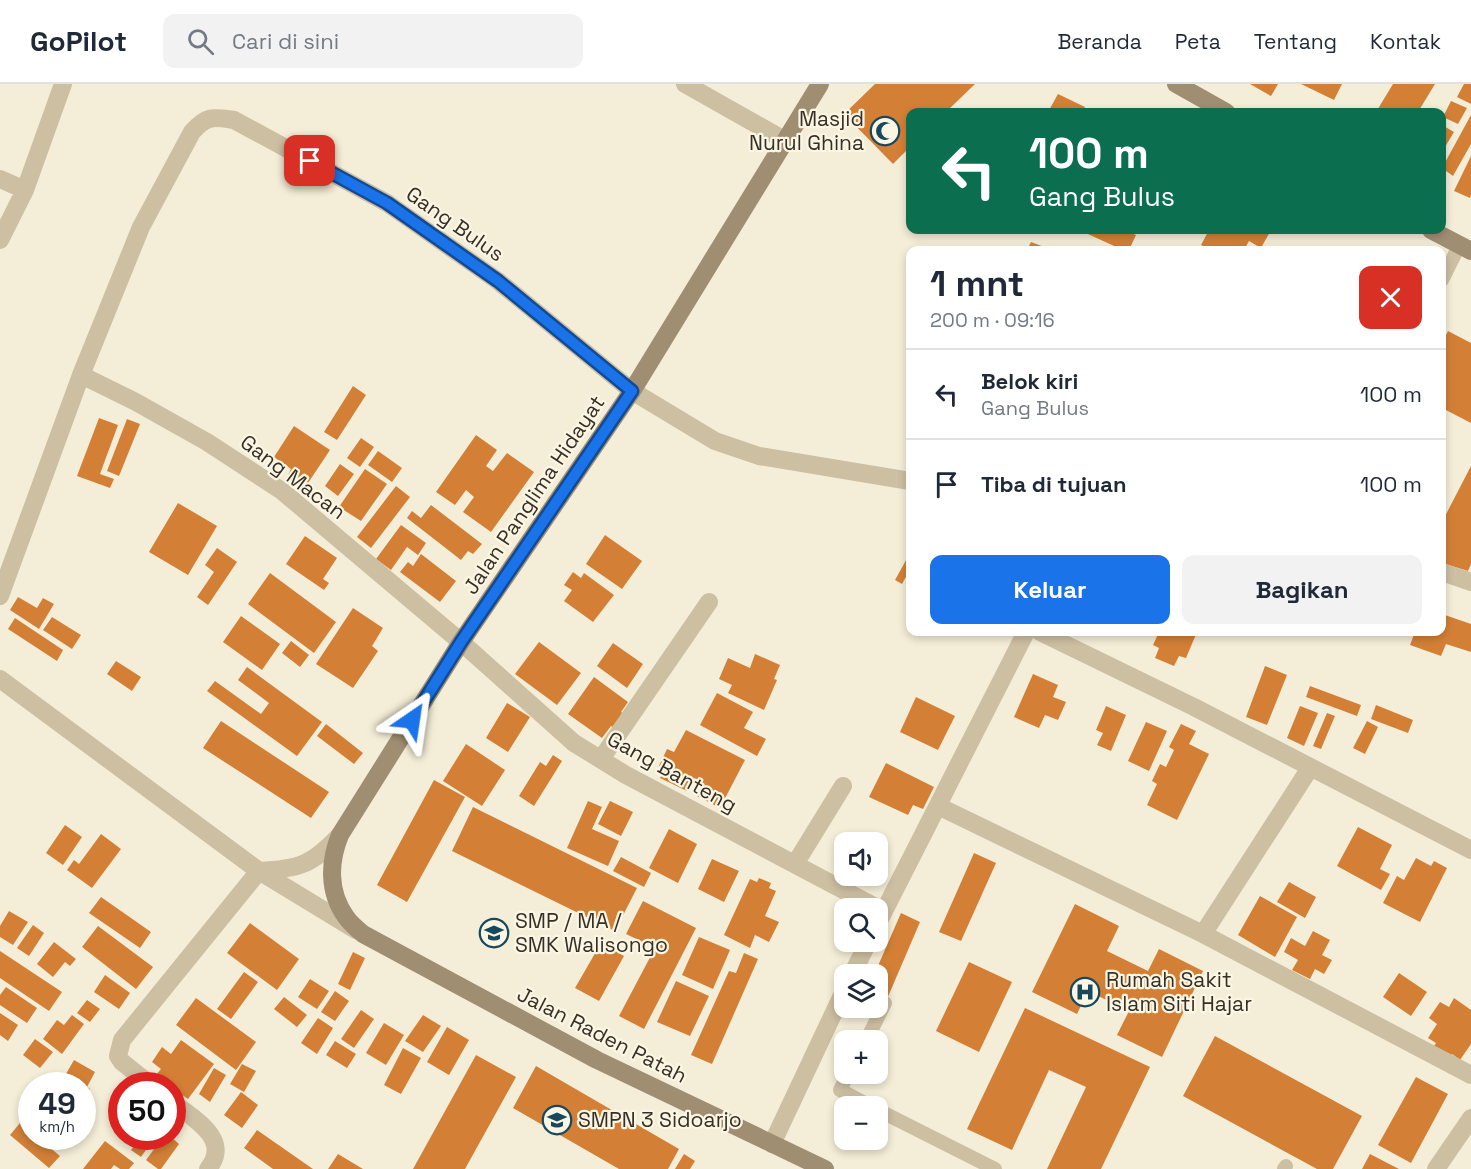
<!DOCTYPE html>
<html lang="id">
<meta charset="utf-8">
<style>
:root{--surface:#fff;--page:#f2f2f3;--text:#1f2937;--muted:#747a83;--line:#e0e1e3;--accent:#1a73e8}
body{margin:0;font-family:"Space Grotesk",sans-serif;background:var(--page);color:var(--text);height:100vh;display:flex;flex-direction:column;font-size:22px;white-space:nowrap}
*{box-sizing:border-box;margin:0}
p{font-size:20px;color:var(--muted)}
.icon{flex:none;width:33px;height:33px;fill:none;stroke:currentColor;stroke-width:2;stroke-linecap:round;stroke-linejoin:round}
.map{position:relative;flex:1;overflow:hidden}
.details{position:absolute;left:906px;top:162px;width:540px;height:390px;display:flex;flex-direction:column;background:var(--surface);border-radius:12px;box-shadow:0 3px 9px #0003}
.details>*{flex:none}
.banner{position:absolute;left:906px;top:24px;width:540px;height:126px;border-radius:12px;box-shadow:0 3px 9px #0003;background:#0b6e4f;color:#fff;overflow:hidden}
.controls{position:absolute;left:834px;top:748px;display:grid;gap:12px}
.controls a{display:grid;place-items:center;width:54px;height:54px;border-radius:12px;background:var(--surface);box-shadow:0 3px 9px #0003;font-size:30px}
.speed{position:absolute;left:18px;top:988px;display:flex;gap:12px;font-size:30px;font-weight:700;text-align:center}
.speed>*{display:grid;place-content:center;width:78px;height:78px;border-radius:50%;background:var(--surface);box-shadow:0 3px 9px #0003;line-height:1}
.speed small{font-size:15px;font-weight:400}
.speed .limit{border:9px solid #d22;background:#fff;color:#111}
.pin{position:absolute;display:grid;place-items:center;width:51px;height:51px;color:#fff;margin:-26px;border-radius:12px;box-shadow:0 3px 9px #0006}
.me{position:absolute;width:66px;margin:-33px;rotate:32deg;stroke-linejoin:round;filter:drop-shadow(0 0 4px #0008)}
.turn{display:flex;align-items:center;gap:21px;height:126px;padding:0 24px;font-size:27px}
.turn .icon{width:78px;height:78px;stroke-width:2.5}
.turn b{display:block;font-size:42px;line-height:51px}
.round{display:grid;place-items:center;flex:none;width:63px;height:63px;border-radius:12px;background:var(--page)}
.head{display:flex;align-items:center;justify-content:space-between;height:102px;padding:0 24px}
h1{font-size:36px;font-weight:800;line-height:45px}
.cta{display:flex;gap:12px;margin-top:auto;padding:12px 24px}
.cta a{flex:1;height:69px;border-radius:12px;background:var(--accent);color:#fff;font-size:24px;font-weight:800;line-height:69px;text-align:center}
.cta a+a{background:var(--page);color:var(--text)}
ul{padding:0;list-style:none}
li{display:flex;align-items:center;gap:18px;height:90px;padding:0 24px;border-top:2px solid var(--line)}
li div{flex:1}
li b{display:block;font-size:22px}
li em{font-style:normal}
header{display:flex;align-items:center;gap:36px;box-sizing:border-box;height:84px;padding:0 30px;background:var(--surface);border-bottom:2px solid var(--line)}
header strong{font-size:28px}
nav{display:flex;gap:33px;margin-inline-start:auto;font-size:21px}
.search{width:420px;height:54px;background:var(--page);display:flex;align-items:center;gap:15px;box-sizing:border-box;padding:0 21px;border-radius:12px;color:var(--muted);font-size:22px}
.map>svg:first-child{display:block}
.building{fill:#d38036}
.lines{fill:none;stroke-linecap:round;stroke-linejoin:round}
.lane{stroke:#cdbfa2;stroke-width:14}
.street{stroke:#cdbfa2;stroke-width:18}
.secondary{stroke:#a08e73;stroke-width:18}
.route-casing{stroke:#114b97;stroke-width:15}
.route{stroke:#1a73e8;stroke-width:10}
.labels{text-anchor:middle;stroke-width:4.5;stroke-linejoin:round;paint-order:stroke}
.poi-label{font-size:21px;fill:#372f25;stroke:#fbf6e4;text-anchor:start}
.street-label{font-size:21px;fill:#372f25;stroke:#fbf6e4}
</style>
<header>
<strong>GoPilot</strong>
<div class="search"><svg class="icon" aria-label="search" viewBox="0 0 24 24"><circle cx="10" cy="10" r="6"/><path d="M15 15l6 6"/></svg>Cari di sini</div>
<nav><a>Beranda</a><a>Peta</a><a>Tentang</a><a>Kontak</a></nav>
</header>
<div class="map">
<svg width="1471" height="1085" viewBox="0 0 1471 1085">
<rect width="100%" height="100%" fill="#f4edd7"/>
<path class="building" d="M 875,0 L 975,0 L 946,28 L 910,28 L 910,63 L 893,80 L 844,30 Z
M 1250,0 L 1278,0 L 1271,12 Z
M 1301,0 L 1342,0 L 1334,16 Z
M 1393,0 L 1435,0 L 1418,28 L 1376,28 Z
M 1464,0 L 1471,0 L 1471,20 L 1457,13 Z
M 1058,10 L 1085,23 L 1083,28 L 1048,28 Z
M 1451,17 L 1467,24 L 1458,40 L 1443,33 Z
M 1471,31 L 1471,60 L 1453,92 L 1442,84 Z
M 1442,41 L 1454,48 L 1442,68 Z
M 1471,72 L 1471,111 L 1470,114 L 1454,107 Z
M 1079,146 L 1124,146 L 1136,151 L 1129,166 L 1123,166 Z
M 1209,146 L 1271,146 L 1261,164 L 1249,157 L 1244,166 L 1211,166 L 1201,161 Z
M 1031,158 L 1052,166 L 1027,166 Z
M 1448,247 L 1471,259 L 1471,339 L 1442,324 L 1442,259 Z
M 353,302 L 366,311 L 337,356 L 324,348 Z
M 99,334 L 118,341 L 100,390 L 114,395 L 110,404 L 77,392 Z
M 127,335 L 140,340 L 119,392 L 107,387 Z
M 294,342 L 330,366 L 306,402 L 288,391 L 291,385 L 274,373 Z
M 476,351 L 497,366 L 486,382 L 493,387 L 507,369 L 534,388 L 491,448 L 463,428 L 474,413 L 466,406 L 455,421 L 436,408 Z
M 361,354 L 374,363 L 360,383 L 347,374 Z
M 378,367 L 402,384 L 392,398 L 368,381 Z
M 340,380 L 354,390 L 338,412 L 325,402 Z
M 1471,382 L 1471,480 L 1468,487 L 1442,479 L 1442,438 Z
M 365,385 L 387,400 L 361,437 L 339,423 Z
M 396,402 L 410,413 L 371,464 L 357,453 Z
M 178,419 L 217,442 L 188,491 L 149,468 Z
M 431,421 L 482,460 L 473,470 L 468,467 L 461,476 L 407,434 L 412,427 L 421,434 Z
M 401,441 L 426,459 L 418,471 L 407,463 L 391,486 L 376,475 Z
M 605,451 L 642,477 L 622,505 L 586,480 Z
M 305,452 L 337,474 L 323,495 L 329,499 L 324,506 L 286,480 Z
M 217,464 L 237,478 L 208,521 L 197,513 L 214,488 L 205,481 Z
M 910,469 L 910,491 L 908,489 L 902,500 L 895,496 Z
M 421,470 L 456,497 L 440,518 L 400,488 L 408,478 L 413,482 Z
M 573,488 L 581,494 L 584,489 L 614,511 L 593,538 L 564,517 L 572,506 L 564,501 Z
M 270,489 L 336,538 L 314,569 L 248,520 Z
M 18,513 L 37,524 L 43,514 L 54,520 L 39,545 L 10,526 Z
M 353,524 L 383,544 L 372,562 L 378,567 L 353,604 L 316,580 Z
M 1442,530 L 1471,540 L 1471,568 L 1446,560 L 1441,572 L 1410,561 L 1415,548 L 1442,548 Z
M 241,532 L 280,560 L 262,586 L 223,558 Z
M 52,533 L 81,551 L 72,565 L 43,546 Z
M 15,534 L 63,566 L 57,577 L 8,545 Z
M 1159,548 L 1197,548 L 1186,574 L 1179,572 L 1174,582 L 1155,574 L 1159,564 L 1153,561 Z
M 291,557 L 309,571 L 300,583 L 282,569 Z
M 539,558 L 581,589 L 557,621 L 515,590 Z
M 613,559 L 643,580 L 627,604 L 597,582 Z
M 755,570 L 780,581 L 774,595 L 777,596 L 764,626 L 728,609 L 732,601 L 719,595 L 728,574 L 750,584 Z
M 116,577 L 141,593 L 132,607 L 107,590 Z
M 1265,582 L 1287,591 L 1267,641 L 1246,633 Z
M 247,583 L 322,638 L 297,672 L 207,607 L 215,597 L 261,630 L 269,619 L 238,596 Z
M 1033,590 L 1058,601 L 1053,613 L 1066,618 L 1058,636 L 1045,631 L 1039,644 L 1014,633 Z
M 594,593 L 628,618 L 621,628 L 626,631 L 616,645 L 611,642 L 602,654 L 568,630 Z
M 1310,602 L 1361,621 L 1357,632 L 1306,613 Z
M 717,609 L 753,628 L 744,644 L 766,655 L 757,672 L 700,641 Z
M 916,613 L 955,632 L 938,666 L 900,648 Z
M 507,619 L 530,633 L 508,668 L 486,654 Z
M 1376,621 L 1413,636 L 1408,649 L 1371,635 Z
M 1106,622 L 1126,631 L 1111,667 L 1097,661 L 1103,649 L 1096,646 Z
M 1300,622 L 1318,629 L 1304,662 L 1287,654 Z
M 1327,629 L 1335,632 L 1321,665 L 1313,662 Z
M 221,637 L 329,708 L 311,734 L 203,664 Z
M 1367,637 L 1378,643 L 1365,670 L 1353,664 Z
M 1146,638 L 1167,647 L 1149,687 L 1128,677 Z
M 326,640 L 363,669 L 354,680 L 317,652 Z
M 1181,640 L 1196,647 L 1189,660 L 1209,670 L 1177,736 L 1147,721 L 1157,700 L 1152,697 L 1160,680 L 1166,683 L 1174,666 L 1169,663 Z
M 686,646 L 745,676 L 720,724 L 697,712 L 703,699 L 694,694 L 687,707 L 660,694 L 665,685 L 659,682 L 667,665 L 674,668 Z
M 466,660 L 505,686 L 482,722 L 443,697 Z
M 553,671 L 562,677 L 534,722 L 519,712 L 540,678 L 546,682 Z
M 886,679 L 934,703 L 923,725 L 913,721 L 908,731 L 869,713 Z
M 434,696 L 465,713 L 407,818 L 377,801 Z
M 588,717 L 602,723 L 592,745 L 619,757 L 608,782 L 567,764 Z
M 610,717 L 633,728 L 621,752 L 598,740 Z
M 473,723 L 637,804 L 615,847 L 452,767 Z
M 65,741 L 82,753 L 63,781 L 46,769 Z
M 1358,743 L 1392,761 L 1380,785 L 1390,790 L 1381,806 L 1337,782 Z
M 669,745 L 697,760 L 678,799 L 649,784 Z
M 101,750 L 121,765 L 92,804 L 67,786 L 74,776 L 79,780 Z
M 974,769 L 996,779 L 961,857 L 939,848 Z
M 621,773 L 651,789 L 644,803 L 613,787 Z
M 1416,774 L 1431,782 L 1434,777 L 1447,784 L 1420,838 L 1383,819 L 1397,792 L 1404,796 Z
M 712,775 L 739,787 L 724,818 L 698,805 Z
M 759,794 L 771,799 L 769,804 L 776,807 L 765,832 L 779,838 L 769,858 L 755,851 L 750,864 L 724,851 L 750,795 L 757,798 Z
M 1289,798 L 1316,813 L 1305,834 L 1277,818 Z
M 1260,812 L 1297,833 L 1275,873 L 1238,851 Z
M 101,813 L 151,848 L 140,864 L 89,829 Z
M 643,817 L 696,844 L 644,945 L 619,932 L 655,864 L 626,850 Z
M 1075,820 L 1119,842 L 1107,867 L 1148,887 L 1159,865 L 1203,887 L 1162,973 L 1117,951 L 1129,927 L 1088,907 L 1077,930 L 1032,908 Z
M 9,827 L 28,838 L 13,861 L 0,853 L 0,842 Z
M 901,829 L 920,838 L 887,915 L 878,911 L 878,891 L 874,891 Z
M 250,839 L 299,875 L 277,906 L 227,869 Z
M 33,841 L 44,849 L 29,872 L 17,864 Z
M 98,842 L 153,883 L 136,905 L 82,863 Z
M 1313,847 L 1330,856 L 1322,871 L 1332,876 L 1324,890 L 1315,885 L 1310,895 L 1292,886 L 1298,876 L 1284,868 L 1291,854 L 1305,862 Z
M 699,853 L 730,866 L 713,905 L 682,891 Z
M 54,858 L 76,875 L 70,882 L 65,878 L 53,893 L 37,880 Z
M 601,859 L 624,872 L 599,917 L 575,904 Z
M 0,867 L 62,908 L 49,927 L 0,894 Z
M 353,868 L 365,874 L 350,906 L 338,900 Z
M 744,869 L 758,875 L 712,980 L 691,971 L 729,887 L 736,889 Z
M 969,878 L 1012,898 L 979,968 L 936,947 Z
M 244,888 L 258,898 L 231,935 L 217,925 Z
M 1399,889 L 1427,908 L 1411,932 L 1383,913 Z
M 105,891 L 130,909 L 119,925 L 94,908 Z
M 310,895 L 329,907 L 317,925 L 298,913 Z
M 676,897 L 709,912 L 690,952 L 657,938 Z
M 6,903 L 37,924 L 27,939 L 0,921 L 0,911 Z
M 335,907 L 349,917 L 335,937 L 321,928 Z
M 284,913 L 307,931 L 297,943 L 274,925 Z
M 196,914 L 256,958 L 236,986 L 176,941 Z
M 1454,914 L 1471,926 L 1471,960 L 1460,976 L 1452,970 L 1449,975 L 1432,965 L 1436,959 L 1428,954 L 1437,940 L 1429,934 L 1440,918 L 1449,923 Z
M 87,916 L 100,925 L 90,938 L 77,929 Z
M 1025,924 L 1150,983 L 1101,1085 L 1047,1085 L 1086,1003 L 1049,986 L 1012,1066 L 967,1045 Z
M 361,926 L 374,935 L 354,964 L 341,955 Z
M 0,929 L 18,941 L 8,957 L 0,951 Z
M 72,931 L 84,940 L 62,970 L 43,955 L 57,936 L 64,941 Z
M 423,931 L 441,942 L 423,968 L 405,957 Z
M 318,934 L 333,944 L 317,970 L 301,959 Z
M 384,939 L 404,951 L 386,981 L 366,969 Z
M 447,943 L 469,956 L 449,991 L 427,978 Z
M 1215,952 L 1362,1032 L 1333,1085 L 1317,1085 L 1183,1012 Z
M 35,955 L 53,968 L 40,984 L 23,971 Z
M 181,956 L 214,980 L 188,1015 L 172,1004 L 172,1002 L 155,992 L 161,985 L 152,978 L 162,963 L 171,970 Z
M 335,957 L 356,970 L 347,984 L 326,971 Z
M 403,964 L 421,974 L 401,1010 L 384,1001 Z
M 476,971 L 516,993 L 465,1085 L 413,1085 Z
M 74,976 L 95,988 L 87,1003 L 90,1005 L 82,1018 L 82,1002 L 59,1002 Z
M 242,980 L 256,987 L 244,1008 L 230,1000 Z
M 536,982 L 679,1065 L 668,1085 L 619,1085 L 513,1024 Z
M 214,984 L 226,991 L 210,1018 L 199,1010 Z
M 1416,993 L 1448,1010 L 1411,1079 L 1378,1061 Z
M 241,1008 L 258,1021 L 242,1044 L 224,1031 Z
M 20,1039 L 32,1049 L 32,1053 L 37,1053 L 60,1072 L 49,1084 L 10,1051 Z
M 257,1046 L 313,1085 L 273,1085 L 244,1064 Z
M 141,1053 L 155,1053 L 141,1073 L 131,1066 Z
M 163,1053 L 171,1053 L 179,1060 L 161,1085 L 158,1085 L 146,1076 Z
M 105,1057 L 134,1079 L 129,1085 L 120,1085 L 114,1081 L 111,1085 L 83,1085 Z
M 338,1070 L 363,1085 L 328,1085 Z
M 684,1070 L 695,1077 L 690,1085 L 675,1085 Z
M 1370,1070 L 1399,1085 L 1362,1085 Z"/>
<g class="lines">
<path class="lane" d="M 1442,196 L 1459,162
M 866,957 L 885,919
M 848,990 L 840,1006 L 872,1023
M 878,1026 L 995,1085
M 1284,1085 L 1286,1082"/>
<path class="street" d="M 685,0 L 786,57
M 0,95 L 25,106
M 0,156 L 25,106 L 63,0
M 81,291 L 134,317 L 207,358 L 282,407 L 461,558 L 574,659 L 626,691 L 883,827
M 1442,488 L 1471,498
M 0,512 L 81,291 L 141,143 L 192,48 C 207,31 213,33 234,36 L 387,119 L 498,197 L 632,307 L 715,357 L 759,372 L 910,397
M 1040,548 L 1194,623 L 1471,766
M 0,595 L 259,787 L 356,846
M 601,675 L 709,518
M 938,722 L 1203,850 L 1471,991
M 795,780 L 843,702
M 878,839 L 1026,548
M 1203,850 L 1310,684
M 852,891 L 868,858
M 152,1002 L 122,978 L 118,972 L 122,956 L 259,787 C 299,785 312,781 340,751
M 172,1018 C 193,1034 232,1055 208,1085
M 772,1060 L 844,907
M 1436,1085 L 1471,1034"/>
<path class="secondary" d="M 820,0 L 632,307 L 461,558 L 340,751 C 329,778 328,808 346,833 C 350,839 357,845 363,850 L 597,976 L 825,1085
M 1176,0 L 1226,28
M 1431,146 L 1471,167"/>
</g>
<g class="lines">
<g class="route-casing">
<path id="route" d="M 310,77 L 387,119 L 498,197 L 632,307 L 461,558 L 412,636"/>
</g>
<use href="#route" class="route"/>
</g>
<defs>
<g id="mosque-ring" transform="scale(1.5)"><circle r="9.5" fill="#fbf6e4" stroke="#17485c" stroke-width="1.5"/><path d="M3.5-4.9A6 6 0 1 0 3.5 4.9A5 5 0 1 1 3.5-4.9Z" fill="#17485c"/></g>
<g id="school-ring" transform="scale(1.5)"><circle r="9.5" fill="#fbf6e4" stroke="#17485c" stroke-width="1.5"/><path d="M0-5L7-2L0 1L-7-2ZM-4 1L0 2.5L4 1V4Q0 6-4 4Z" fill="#17485c"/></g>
<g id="hospital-ring" transform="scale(1.5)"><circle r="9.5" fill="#fbf6e4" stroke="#17485c" stroke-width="1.5"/><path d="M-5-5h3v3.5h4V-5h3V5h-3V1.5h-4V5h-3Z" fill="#17485c"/></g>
</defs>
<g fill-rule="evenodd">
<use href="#mosque-ring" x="885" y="47"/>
<use href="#school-ring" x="494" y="849"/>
<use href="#hospital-ring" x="1085" y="908"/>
<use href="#school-ring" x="557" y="1036"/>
</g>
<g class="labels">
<g class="poi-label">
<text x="864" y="42" text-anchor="end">Masjid<tspan x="864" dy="24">Nurul Ghina</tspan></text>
<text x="515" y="844">SMP / MA /<tspan x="515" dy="24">SMK Walisongo</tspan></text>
<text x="1106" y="903">Rumah Sakit<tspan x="1106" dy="24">Islam Siti Hajar</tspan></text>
<text x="578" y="1043">SMPN 3 Sidoarjo</text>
</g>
<g class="street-label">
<text transform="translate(455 140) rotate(35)" y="7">Gang Bulus</text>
<text transform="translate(293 393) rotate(37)" y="7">Gang Macan</text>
<text transform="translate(534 411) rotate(-56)" y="7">Jalan Panglima Hidayat</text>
<text transform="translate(672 688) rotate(29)" y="7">Gang Banteng</text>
<text transform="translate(602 951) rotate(27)" y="7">Jalan Raden Patah</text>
</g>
</g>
</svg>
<div class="controls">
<a><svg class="icon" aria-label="sound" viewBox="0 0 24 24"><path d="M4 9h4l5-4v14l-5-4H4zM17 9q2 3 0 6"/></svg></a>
<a><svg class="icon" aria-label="search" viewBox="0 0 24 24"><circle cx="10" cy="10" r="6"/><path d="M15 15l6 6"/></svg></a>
<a><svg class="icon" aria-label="layers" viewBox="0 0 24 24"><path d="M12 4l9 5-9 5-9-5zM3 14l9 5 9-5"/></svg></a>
<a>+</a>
<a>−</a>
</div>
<div class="speed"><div>49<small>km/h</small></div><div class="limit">50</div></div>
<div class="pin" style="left:310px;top:77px;background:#d93025"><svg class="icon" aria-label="arrive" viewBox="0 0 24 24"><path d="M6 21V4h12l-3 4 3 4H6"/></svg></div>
<svg class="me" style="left:412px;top:636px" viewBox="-20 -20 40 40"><path d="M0-17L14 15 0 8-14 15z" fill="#1a73e8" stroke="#fff" stroke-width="4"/></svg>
<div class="banner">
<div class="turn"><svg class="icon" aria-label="left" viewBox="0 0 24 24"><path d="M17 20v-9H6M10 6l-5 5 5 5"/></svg><div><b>100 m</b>Gang Bulus</div></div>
</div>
<section class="details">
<div class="head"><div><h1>1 mnt</h1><p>200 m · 09:16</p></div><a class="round" style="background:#d93025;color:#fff"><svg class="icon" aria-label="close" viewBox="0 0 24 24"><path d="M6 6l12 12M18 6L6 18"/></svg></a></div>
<ul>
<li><svg class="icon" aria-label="left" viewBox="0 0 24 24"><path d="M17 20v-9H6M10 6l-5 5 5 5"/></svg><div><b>Belok kiri</b><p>Gang Bulus</p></div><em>100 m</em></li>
<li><svg class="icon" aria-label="arrive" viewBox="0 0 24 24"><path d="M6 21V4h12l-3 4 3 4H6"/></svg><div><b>Tiba di tujuan</b></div><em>100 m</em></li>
</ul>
<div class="cta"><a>Keluar</a><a>Bagikan</a></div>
</section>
</div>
